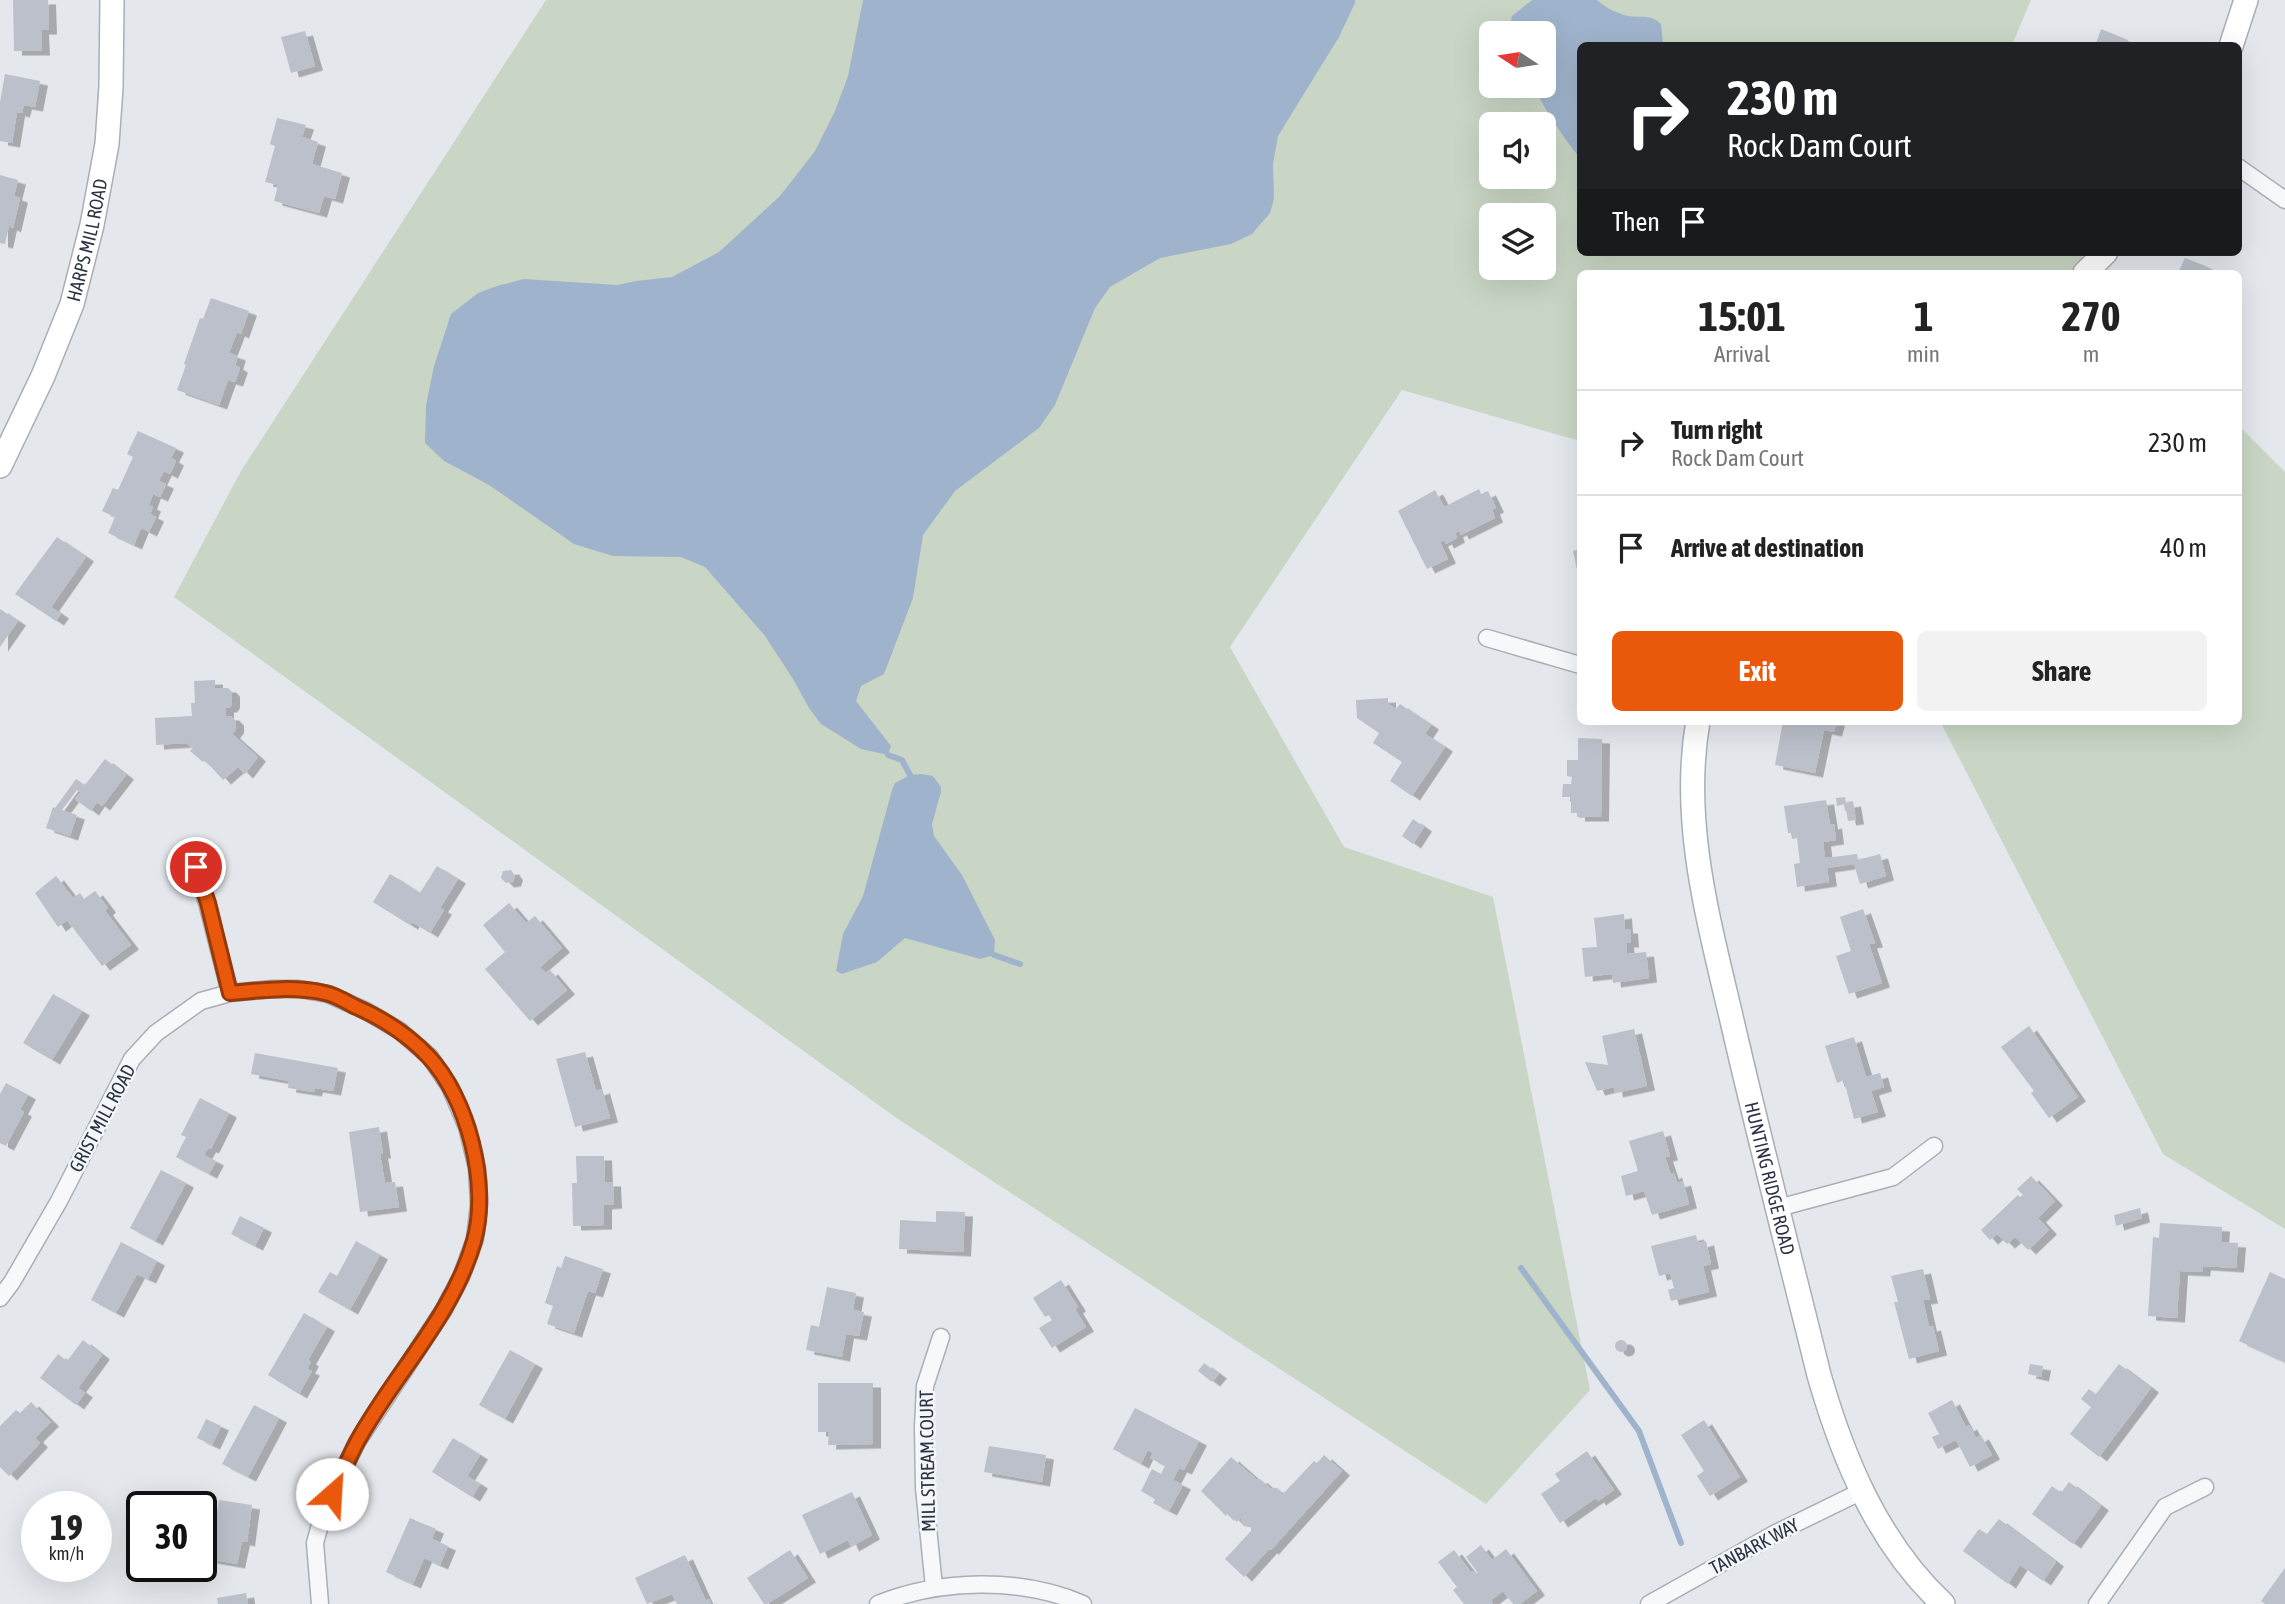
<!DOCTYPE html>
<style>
:root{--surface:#fff;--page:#f2f2f2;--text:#222;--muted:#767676;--line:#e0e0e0;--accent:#ea580c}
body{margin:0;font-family:"Asap Condensed",sans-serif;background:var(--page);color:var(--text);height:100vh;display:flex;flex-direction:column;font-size:26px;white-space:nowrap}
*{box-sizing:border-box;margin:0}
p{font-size:23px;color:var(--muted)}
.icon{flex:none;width:38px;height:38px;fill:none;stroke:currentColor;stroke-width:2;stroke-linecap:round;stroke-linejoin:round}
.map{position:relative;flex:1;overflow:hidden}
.drawer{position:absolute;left:1577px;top:270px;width:665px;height:455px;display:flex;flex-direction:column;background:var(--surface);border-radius:10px;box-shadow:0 7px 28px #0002}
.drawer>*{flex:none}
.hud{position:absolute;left:1577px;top:42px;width:665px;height:214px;border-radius:10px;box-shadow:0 7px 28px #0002;background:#202124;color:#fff;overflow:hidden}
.needle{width:46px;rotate:282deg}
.tools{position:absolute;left:1479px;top:21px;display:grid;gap:14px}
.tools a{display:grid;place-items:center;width:77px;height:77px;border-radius:10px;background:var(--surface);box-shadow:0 7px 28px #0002;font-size:35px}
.speed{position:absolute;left:21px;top:1491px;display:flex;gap:14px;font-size:35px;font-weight:700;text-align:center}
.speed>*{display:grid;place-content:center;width:91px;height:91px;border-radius:50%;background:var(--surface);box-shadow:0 7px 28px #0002;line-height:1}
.speed small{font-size:18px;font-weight:400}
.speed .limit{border:4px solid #111;border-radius:10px;background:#fff;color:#111}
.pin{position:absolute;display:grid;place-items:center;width:60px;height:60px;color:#fff;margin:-30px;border:4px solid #fff;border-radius:50%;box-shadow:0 2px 7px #0007}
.me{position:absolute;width:77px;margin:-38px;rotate:26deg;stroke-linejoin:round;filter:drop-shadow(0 0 5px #0008)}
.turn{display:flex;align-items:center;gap:24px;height:147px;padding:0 35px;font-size:32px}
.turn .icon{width:91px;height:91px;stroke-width:2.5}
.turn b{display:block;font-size:49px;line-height:60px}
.then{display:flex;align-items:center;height:66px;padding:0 35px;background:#0003;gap:14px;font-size:26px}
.eta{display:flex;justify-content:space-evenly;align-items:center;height:119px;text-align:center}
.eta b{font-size:42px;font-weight:700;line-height:49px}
.action{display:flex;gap:14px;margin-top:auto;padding:14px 35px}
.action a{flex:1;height:80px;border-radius:10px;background:var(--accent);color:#fff;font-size:28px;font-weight:700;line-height:80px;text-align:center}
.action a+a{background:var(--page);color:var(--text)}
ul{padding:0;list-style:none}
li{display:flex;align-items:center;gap:21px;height:105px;padding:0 35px;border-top:2px solid var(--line)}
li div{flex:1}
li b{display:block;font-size:26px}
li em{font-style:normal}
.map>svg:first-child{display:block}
.green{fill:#c9d6c5;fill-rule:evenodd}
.water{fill:#9fb4cc}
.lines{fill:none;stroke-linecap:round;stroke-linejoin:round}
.stream{stroke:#9fb4cc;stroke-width:6}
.building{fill:#bbc0ca;filter:url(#shadow)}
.street-casing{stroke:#a9aeb7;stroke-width:19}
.secondary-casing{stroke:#a9aeb7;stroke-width:26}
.street{stroke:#f7f8fa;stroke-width:16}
.secondary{stroke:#fff;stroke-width:23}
.route-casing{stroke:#983908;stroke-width:18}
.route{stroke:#ea580c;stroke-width:12}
.labels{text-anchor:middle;stroke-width:5;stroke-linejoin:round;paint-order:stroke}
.street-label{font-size:19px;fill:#2b3445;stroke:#f4f6f9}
</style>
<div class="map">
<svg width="2285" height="1604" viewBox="0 0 2285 1604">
<defs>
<filter id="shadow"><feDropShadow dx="8" dy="4.5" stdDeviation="0" flood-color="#0004"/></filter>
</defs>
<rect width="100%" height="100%" fill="#e4e7ec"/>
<path class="green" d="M 546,0 L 2031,0 L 2012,45 L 1580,46 L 1580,252 L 2079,252 L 2094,273 L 1580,273 L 1580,441 L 1402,390 L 1230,647 L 1344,847 L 1493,897 L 1590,1390 L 1486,1504 L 898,1119 L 174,597 L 241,471 ZM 1491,33 L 1544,33 L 1544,86 L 1491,86 ZM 1491,124 L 1544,124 L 1544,177 L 1491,177 ZM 1491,215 L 1544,215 L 1544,268 L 1491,268 Z
M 2238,425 L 2285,472 L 2285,1229 L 2163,1154 L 1940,721 L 2238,721 Z"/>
<path class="water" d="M 863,0 L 1355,0 L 1355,3 L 1339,37 L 1278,136 L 1273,163 L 1274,199 L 1270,213 L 1252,234 L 1231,244 L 1160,258 L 1110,287 L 1095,308 L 1055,405 L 1039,428 L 955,491 L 923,535 L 913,598 L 884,674 L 861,686 L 856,701 L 891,746 L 888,755 L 861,749 L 821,724 L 809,708 L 793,679 L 765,636 L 705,567 L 681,557 L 613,556 L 574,544 L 489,485 L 444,461 L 425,443 L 426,405 L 434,366 L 451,314 L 478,293 L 497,286 L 524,279 L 617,285 L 636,281 L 672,277 L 719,252 L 780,196 L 815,151 L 835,111 L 848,76 Z
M 1532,0 L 1597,0 C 1606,8 1616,13 1628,16 C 1641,18 1651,14 1661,24 L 1663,45 L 1580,46 L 1580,158 C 1562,136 1546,111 1533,86 L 1544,86 L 1544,33 L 1508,33 L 1512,16 Z
M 921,774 L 933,776 L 941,787 L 941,792 L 932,824 L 934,836 L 962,875 L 995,940 L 994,955 L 980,959 L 905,938 L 877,962 L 842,974 L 836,971 L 843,934 L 863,896 L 892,790 L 895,783 L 910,775 Z"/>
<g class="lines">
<path class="stream" d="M 888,755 L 902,760 L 910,775
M 994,955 L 1020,964
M 1521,1268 L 1639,1431 L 1681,1543"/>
</g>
<path class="building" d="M 13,0 L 48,0 L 49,30 L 41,30 L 42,51 L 14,51 Z
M 2101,29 L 2128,40 L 2126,46 L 2095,46 Z
M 305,31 L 315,66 L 291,73 L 281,37 Z
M 5,74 L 40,81 L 35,107 L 24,105 L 22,113 L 17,112 L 12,143 L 0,141 L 0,102 Z
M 277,118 L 306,125 L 302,137 L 318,142 L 312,164 L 342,173 L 335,199 L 324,196 L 319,213 L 274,201 L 278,185 L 265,182 L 275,146 L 270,144 Z
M 0,175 L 18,180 L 14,196 L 20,198 L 13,228 L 9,226 L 5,244 L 0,243 Z
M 2185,258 L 2203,265 L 2220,273 L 2178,273 Z
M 211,298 L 249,311 L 241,334 L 237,332 L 229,353 L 238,356 L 235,365 L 240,368 L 235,382 L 228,380 L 219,405 L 177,390 L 186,365 L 184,364 L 200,318 L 203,319 Z
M 138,431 L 176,448 L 171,458 L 176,461 L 170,474 L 164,471 L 159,481 L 166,484 L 160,497 L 153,494 L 149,505 L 153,507 L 150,514 L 156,517 L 149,532 L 141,528 L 134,545 L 108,533 L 115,517 L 102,511 L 113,488 L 118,490 L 133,457 L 127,454 Z
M 1479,489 L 1481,494 L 1488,491 L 1496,508 L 1492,510 L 1495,518 L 1461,535 L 1459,531 L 1455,533 L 1457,538 L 1446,544 L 1444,540 L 1440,542 L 1448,559 L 1427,569 L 1398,511 L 1435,490 L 1444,507 Z
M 57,537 L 86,557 L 51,607 L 61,614 L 56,621 L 15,594 Z
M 1580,549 L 1580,579 L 1579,579 L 1573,551 Z
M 0,609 L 18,621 L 0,647 Z
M 215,680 L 215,688 L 228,688 L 232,692 L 232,704 L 229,708 L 226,708 L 226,716 L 231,716 L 236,721 L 236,729 L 232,734 L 258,757 L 245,774 L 238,767 L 223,780 L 205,760 L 203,762 L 190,751 L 193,748 L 186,743 L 156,745 L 155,718 L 192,716 L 191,703 L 195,703 L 194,681 Z
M 1388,698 L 1388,704 L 1396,709 L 1400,704 L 1431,725 L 1425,734 L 1445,747 L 1412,796 L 1390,781 L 1402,762 L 1373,743 L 1379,733 L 1357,718 L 1356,700 Z
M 1783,721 L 1837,721 L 1834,732 L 1824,730 L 1815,773 L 1775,765 Z
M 1578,738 L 1602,739 L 1601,817 L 1577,817 L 1577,813 L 1571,813 L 1571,797 L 1562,797 L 1563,784 L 1571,784 L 1572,777 L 1567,776 L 1567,760 L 1578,760 Z
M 105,759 L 126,775 L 102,806 L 97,802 L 91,811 L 75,799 L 81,792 L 77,790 L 62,810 L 77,815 L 70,836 L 46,828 L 53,807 L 55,808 L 76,779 L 85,785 Z
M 1845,797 L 1846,803 L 1853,802 L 1856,820 L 1848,821 L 1845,804 L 1837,806 L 1836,798 Z
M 1826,800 L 1830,825 L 1834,824 L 1836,840 L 1823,842 L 1825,858 L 1857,854 L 1858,860 L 1880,854 L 1886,876 L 1860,884 L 1854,864 L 1827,868 L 1829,882 L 1797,887 L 1794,864 L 1800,863 L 1797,838 L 1792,839 L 1791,833 L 1788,833 L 1784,806 Z
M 1413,819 L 1424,827 L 1413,844 L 1402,836 Z
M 437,866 L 458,879 L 440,908 L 444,910 L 430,933 L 412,922 L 410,925 L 373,902 L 390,874 L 420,893 Z
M 511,870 L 515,876 L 513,882 L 506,883 L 501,878 L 503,871 Z
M 56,876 L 73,898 L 80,893 L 84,899 L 95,891 L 108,908 L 105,911 L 131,945 L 102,966 L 67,920 L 58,927 L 35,893 Z
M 509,903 L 526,923 L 535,916 L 562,948 L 540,967 L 546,973 L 550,970 L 567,990 L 530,1021 L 485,969 L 505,952 L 483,925 Z
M 1863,909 L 1875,943 L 1869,944 L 1882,983 L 1849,994 L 1836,956 L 1851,951 L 1840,917 Z
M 1624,914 L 1625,929 L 1630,929 L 1631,943 L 1626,943 L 1627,954 L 1646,952 L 1649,978 L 1613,983 L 1612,974 L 1585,977 L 1582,948 L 1597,947 L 1594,918 Z
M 53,994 L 82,1011 L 52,1060 L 23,1043 Z
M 2029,1026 L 2078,1097 L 2049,1118 L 2031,1093 L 2034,1091 L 2001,1047 Z
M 1634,1029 L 1647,1086 L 1615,1093 L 1614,1087 L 1597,1091 L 1585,1062 L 1608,1065 L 1602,1036 Z
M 1854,1037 L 1866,1077 L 1880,1073 L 1884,1087 L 1871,1091 L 1878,1112 L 1854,1119 L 1844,1080 L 1837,1083 L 1825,1046 Z
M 585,1052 L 596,1091 L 602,1089 L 610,1118 L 575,1127 L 556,1059 Z
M 255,1053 L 338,1068 L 333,1091 L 315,1088 L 314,1092 L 288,1088 L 289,1081 L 251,1074 Z
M 6,1083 L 28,1095 L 20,1110 L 24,1112 L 6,1146 L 0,1143 L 0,1094 Z
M 200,1098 L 229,1113 L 211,1149 L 208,1148 L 204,1155 L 216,1161 L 209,1174 L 176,1157 L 186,1137 L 181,1135 Z
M 379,1127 L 383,1154 L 380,1154 L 385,1183 L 395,1182 L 399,1207 L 360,1212 L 349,1132 Z
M 1663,1131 L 1670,1156 L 1665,1157 L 1671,1175 L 1674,1173 L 1677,1183 L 1683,1181 L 1689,1204 L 1652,1215 L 1644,1191 L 1626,1196 L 1621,1176 L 1638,1171 L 1629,1141 Z
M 576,1156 L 604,1156 L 605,1182 L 613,1182 L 614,1204 L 604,1205 L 604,1225 L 573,1226 L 572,1183 L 577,1183 Z
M 161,1170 L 186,1183 L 155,1241 L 130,1228 Z
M 2031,1176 L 2055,1201 L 2038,1218 L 2049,1230 L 2028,1250 L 2015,1237 L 2007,1244 L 1997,1234 L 1990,1240 L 1981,1230 L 2018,1195 L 2020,1197 L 2023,1195 L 2017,1189 Z
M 2140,1208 L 2142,1218 L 2116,1226 L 2114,1215 Z
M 936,1211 L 965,1212 L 963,1252 L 899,1249 L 900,1220 L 936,1222 Z
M 240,1216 L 264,1228 L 255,1246 L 231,1234 Z
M 2160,1223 L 2222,1227 L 2221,1242 L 2238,1243 L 2236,1268 L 2203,1266 L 2202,1272 L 2180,1271 L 2177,1318 L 2148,1316 L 2153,1237 L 2159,1238 Z
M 1696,1235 L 1698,1243 L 1706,1241 L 1711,1264 L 1703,1266 L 1709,1292 L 1671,1301 L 1668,1290 L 1674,1288 L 1670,1273 L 1659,1276 L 1651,1246 Z
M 356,1241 L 380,1255 L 350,1310 L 318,1292 L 330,1272 L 337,1276 Z
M 121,1242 L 157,1261 L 148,1279 L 137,1274 L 116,1313 L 91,1300 Z
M 565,1256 L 603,1269 L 595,1293 L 588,1291 L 574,1333 L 547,1324 L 553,1306 L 545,1303 L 557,1266 L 561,1268 Z
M 1923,1269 L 1930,1299 L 1923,1300 L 1929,1327 L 1933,1326 L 1939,1351 L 1909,1359 L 1894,1302 L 1898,1302 L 1891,1276 Z
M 2270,1272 L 2285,1279 L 2285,1362 L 2239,1341 Z
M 1061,1280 L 1078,1307 L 1075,1309 L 1086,1327 L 1052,1348 L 1039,1328 L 1052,1320 L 1049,1315 L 1045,1317 L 1033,1298 Z
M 827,1287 L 856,1293 L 853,1310 L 864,1312 L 859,1336 L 846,1334 L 842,1357 L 806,1350 L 811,1325 L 819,1327 Z
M 304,1313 L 327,1327 L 308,1360 L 311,1362 L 307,1369 L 312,1371 L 299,1394 L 268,1375 Z
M1615 1346a6 6 0 1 1 12 0a6 6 0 1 1-12 0Z
M 83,1340 L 102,1355 L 78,1388 L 85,1393 L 76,1405 L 40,1378 L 58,1354 L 67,1361 Z
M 510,1350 L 535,1364 L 505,1419 L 479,1405 Z
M 1204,1363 L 1219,1374 L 1212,1382 L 1198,1371 Z
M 2030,1364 L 2043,1366 L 2041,1377 L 2028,1374 Z
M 2119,1364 L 2151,1388 L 2099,1457 L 2070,1434 L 2091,1407 L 2081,1399 L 2089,1389 L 2096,1394 Z
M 818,1383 L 873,1383 L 873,1444 L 828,1445 L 829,1432 L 818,1432 Z
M 1952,1400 L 1966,1427 L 1969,1425 L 1976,1438 L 1981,1435 L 1992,1455 L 1970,1467 L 1956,1440 L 1938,1449 L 1932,1437 L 1939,1434 L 1928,1413 Z
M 31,1402 L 51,1422 L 35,1438 L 40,1443 L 9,1476 L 0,1467 L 0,1426 L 16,1410 L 20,1413 Z
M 254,1405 L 279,1418 L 248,1477 L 222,1464 Z
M 1135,1408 L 1199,1441 L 1184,1470 L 1179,1468 L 1173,1480 L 1183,1485 L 1169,1511 L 1153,1503 L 1155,1499 L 1141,1491 L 1152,1469 L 1161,1474 L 1165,1466 L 1150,1458 L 1153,1453 L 1148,1450 L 1141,1464 L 1113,1449 Z
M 206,1419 L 221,1426 L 212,1445 L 197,1438 Z
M 1704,1420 L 1740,1477 L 1710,1496 L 1697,1476 L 1704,1471 L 1681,1435 Z
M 453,1438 L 480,1455 L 467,1476 L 480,1484 L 472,1497 L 432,1472 Z
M 989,1446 L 1046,1455 L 1042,1482 L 984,1472 Z
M 1587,1451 L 1614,1490 L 1598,1501 L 1596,1498 L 1560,1523 L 1541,1494 L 1560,1481 L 1555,1474 Z
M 1324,1455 L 1342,1471 L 1271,1550 L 1269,1549 L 1244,1577 L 1225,1559 L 1251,1531 L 1251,1527 L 1247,1527 L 1242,1522 L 1241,1517 L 1237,1522 L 1228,1513 L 1226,1516 L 1201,1491 L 1231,1457 L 1256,1479 L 1260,1479 L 1270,1488 L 1277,1488 L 1282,1492 L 1282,1495 L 1314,1461 L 1317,1463 Z
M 2069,1482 L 2101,1506 L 2073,1544 L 2032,1514 L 2052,1486 L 2061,1493 Z
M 852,1492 L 872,1535 L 851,1547 L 848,1540 L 820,1554 L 802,1515 Z
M 219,1500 L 252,1505 L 247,1542 L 242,1541 L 237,1564 L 209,1559 Z
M 410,1518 L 436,1529 L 432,1539 L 448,1546 L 440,1565 L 424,1558 L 413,1584 L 386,1572 Z
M 1999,1519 L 2056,1562 L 2043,1581 L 2020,1565 L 2008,1584 L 1963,1551 L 1979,1529 L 1987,1534 Z
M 1481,1545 L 1492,1560 L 1506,1549 L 1537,1591 L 1520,1604 L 1513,1604 L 1503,1591 L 1491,1600 L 1493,1604 L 1464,1604 L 1453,1590 L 1457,1587 L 1438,1562 L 1454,1550 L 1470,1571 L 1478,1573 L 1466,1557 Z
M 790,1550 L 808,1578 L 767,1604 L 764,1604 L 747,1578 Z
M 685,1555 L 706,1601 L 709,1599 L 711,1604 L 677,1604 L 672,1594 L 647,1604 L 635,1578 Z
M 2285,1568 L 2285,1604 L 2265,1604 L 2261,1601 Z
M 246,1593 L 248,1604 L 218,1604 L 217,1598 Z"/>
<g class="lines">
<g class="street-casing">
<path id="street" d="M 2238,167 L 2285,200
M 1487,638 L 1580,665
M 196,867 L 207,903 L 230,993
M 1778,1208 L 1893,1177 L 1934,1146
M 0,1298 L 12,1282 L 59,1201 L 132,1059 L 156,1033 L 201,1001 L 230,993 L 272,989 L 299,989 L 328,994 L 366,1011 L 400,1031 L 430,1057 L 450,1087 L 467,1127 L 477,1168 L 479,1204 L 475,1239 L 461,1277 L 443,1311 L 357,1442 L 324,1510 L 315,1543 L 320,1604
M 934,1587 L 924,1488 L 923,1427 L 925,1386 L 941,1337
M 878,1604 C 940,1579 1021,1577 1083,1604
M 1649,1604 L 1774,1534 L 1862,1491
M 2097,1604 L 2165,1507 L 2205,1487"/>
</g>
<g class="secondary-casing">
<g id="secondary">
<path d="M 2231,46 L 2246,0"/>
<path d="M 2085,273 L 2106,252"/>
<path id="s1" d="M 0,466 L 43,376 L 72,304 L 92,225 L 107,144 L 111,87 L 112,0"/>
<path id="s2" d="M 1698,721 C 1680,824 1710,925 1733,1025 C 1760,1142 1790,1258 1819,1375 C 1843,1459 1878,1543 1943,1604"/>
</g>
</g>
<use href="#street" class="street"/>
<use href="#secondary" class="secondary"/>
</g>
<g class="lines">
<g class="route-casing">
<path id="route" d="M 196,867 L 208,903 L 230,993 C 262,990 293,986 325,993 C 335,995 345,1001 354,1006 C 382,1018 407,1034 428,1056 C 468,1098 490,1185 474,1241 C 453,1316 394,1374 357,1442 C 348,1459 341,1477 332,1494"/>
</g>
<use href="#route" class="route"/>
</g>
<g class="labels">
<g class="street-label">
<text dy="7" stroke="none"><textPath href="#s1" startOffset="243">HARPS MILL ROAD</textPath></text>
<text transform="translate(102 1118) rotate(-62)" y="7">GRIST MILL ROAD</text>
<text dy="7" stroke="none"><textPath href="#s2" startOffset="466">HUNTING RIDGE ROAD</textPath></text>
<text transform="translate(927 1461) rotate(-91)" y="7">MILL STREAM COURT</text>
<text transform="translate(1754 1546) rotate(-28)" y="7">TANBARK WAY</text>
</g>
</g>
</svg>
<div class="tools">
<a><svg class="needle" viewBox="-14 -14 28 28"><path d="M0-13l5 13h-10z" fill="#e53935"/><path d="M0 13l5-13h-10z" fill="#767676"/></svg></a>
<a><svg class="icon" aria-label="sound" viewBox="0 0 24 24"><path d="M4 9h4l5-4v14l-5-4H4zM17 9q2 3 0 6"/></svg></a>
<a><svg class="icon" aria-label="layers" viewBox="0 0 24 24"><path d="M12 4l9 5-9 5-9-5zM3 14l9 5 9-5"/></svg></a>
</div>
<div class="speed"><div>19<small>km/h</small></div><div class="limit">30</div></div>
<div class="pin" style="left:196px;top:867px;background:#d93025"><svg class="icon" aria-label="arrive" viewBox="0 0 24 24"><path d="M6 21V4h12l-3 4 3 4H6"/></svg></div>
<svg class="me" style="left:332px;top:1494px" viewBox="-20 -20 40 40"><circle r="19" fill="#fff"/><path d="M0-13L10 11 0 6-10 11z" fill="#ea580c"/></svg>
<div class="hud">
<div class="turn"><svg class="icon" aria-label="right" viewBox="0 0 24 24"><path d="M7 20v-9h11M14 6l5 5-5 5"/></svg><div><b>230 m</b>Rock Dam Court</div></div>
<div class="then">Then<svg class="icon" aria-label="arrive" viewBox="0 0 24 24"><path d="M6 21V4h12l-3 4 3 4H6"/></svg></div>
</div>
<section class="drawer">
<div class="eta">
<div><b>15:01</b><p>Arrival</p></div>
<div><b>1</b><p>min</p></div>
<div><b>270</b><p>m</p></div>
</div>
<ul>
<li><svg class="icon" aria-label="right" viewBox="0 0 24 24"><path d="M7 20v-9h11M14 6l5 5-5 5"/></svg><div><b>Turn right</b><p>Rock Dam Court</p></div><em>230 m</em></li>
<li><svg class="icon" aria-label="arrive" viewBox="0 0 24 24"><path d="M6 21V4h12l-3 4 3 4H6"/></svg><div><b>Arrive at destination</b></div><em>40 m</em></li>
</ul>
<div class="action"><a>Exit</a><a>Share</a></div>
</section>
</div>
